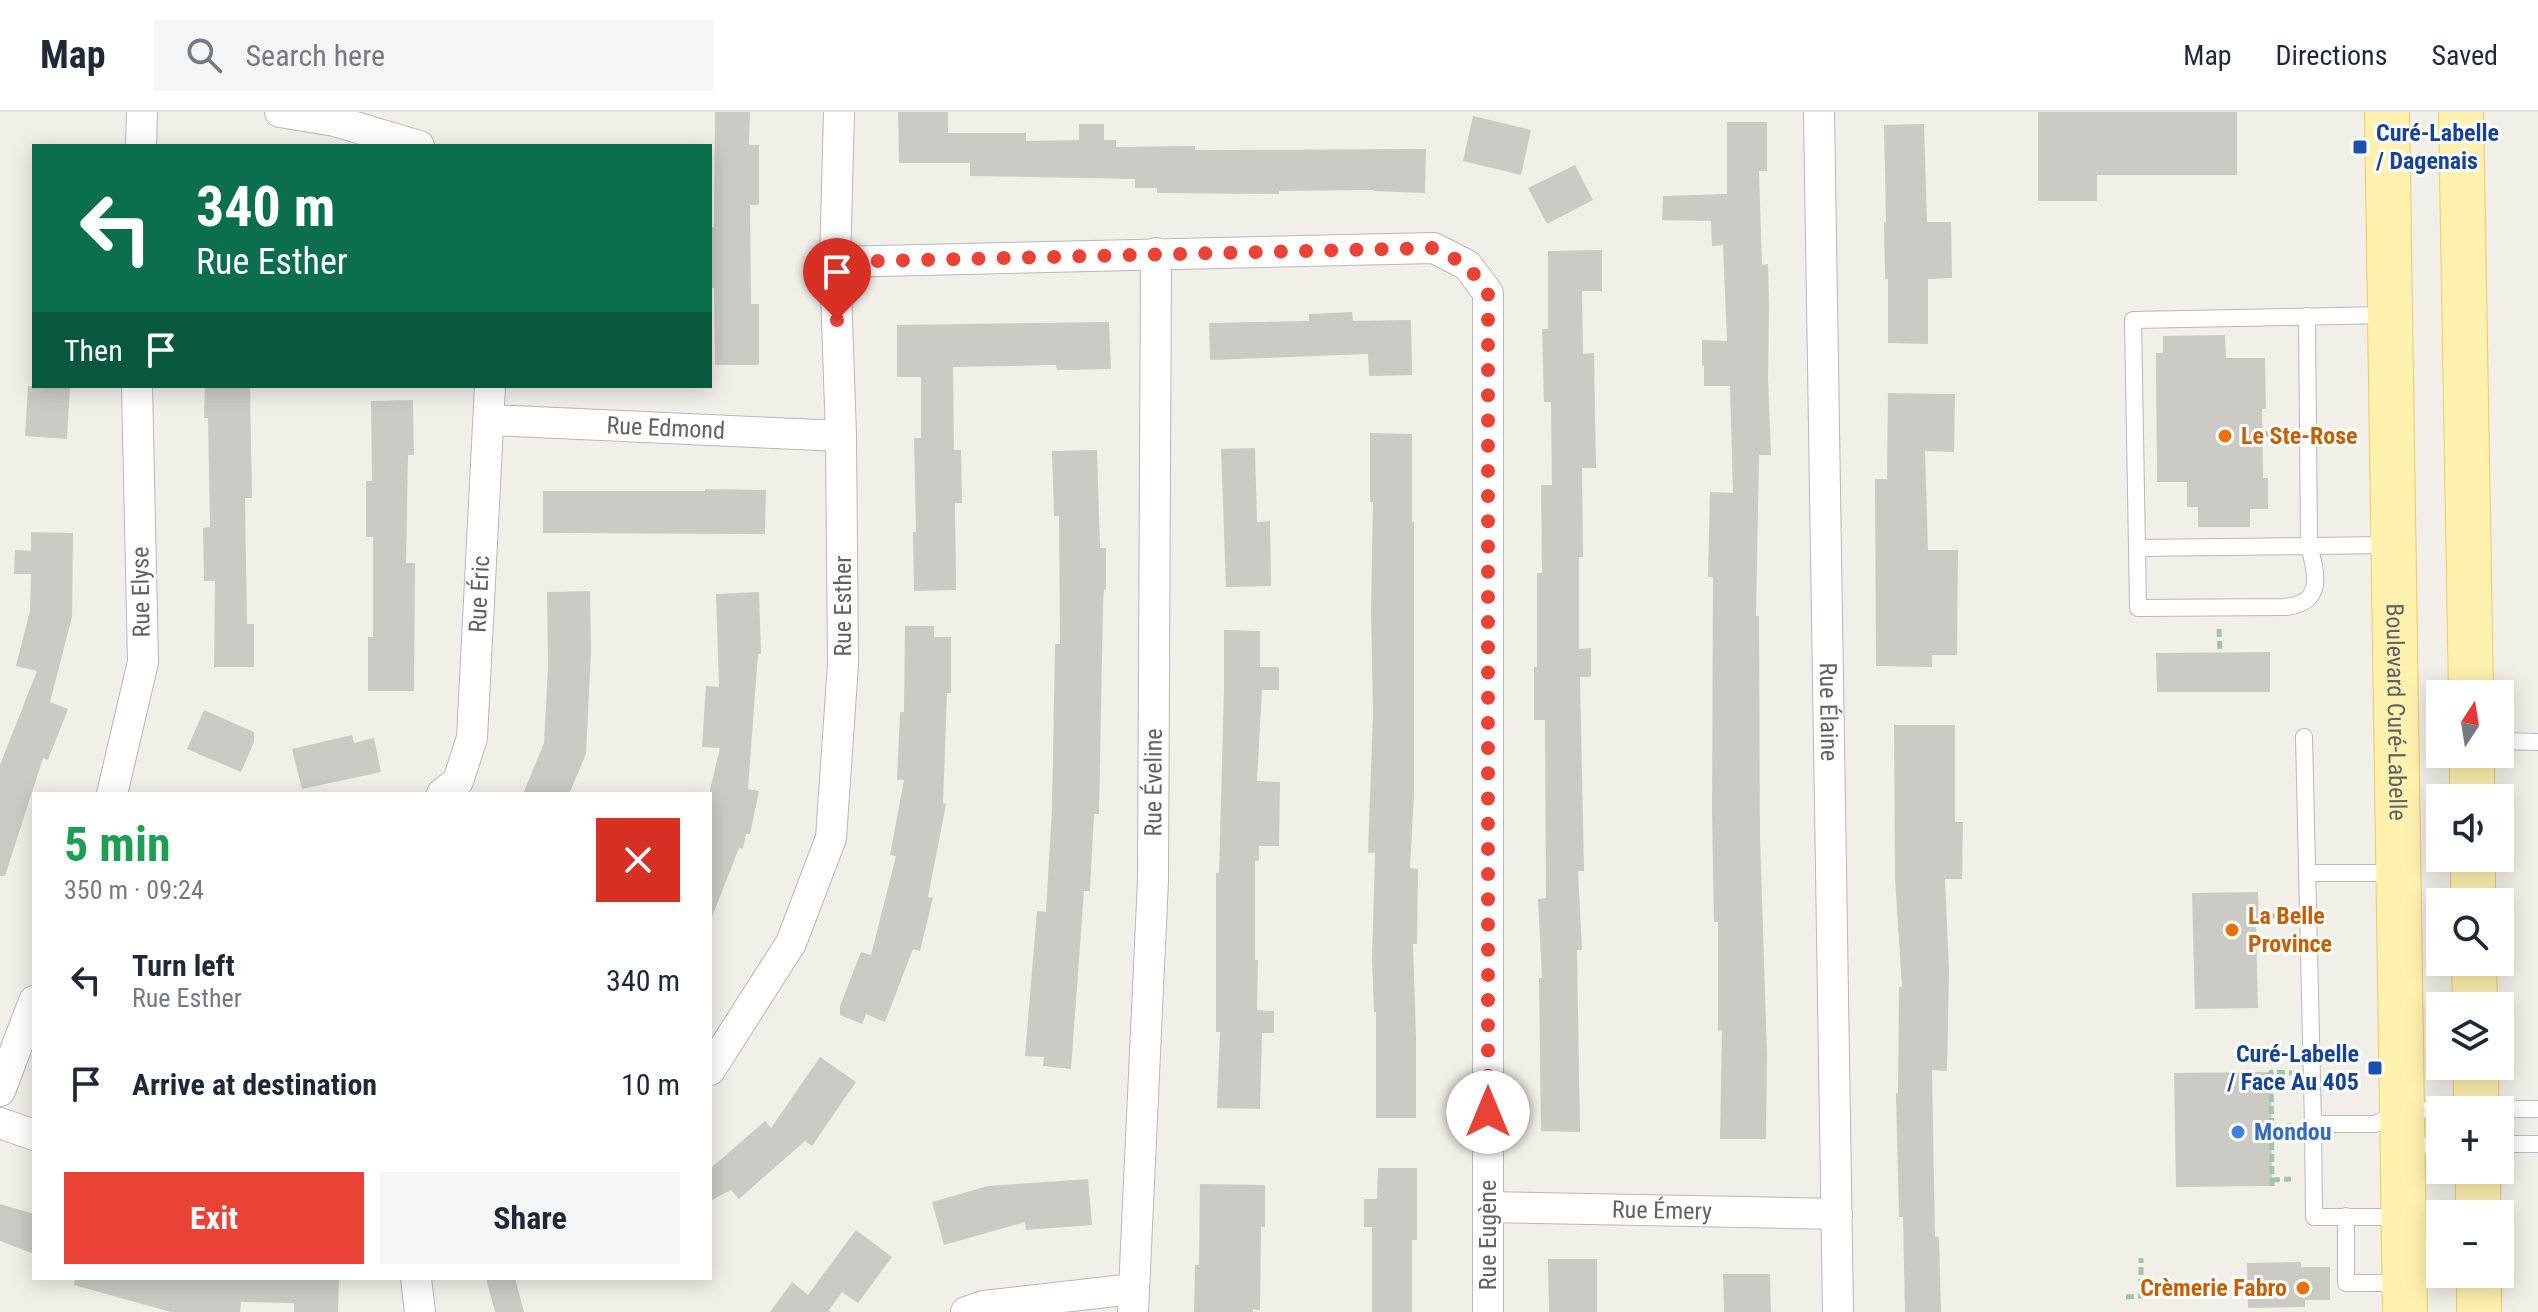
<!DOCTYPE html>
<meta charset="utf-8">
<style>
:root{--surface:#fff;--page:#f6f6f7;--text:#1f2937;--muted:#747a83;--line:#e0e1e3;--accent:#ea4335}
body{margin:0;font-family:"Roboto Condensed",sans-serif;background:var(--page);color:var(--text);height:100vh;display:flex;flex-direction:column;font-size:30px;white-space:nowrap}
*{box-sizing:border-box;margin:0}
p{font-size:26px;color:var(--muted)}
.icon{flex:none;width:44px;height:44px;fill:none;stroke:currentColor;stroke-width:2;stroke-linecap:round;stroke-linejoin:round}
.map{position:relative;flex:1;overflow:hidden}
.panel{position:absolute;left:32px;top:680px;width:680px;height:488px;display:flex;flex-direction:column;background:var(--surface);border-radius:0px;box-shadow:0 4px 20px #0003}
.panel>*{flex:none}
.hud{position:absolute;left:32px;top:32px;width:680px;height:244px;border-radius:0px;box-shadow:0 4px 20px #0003;background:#0b6e4f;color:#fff;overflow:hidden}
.needle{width:52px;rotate:12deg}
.buttons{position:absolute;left:2426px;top:568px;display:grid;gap:16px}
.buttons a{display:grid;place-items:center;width:88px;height:88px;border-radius:0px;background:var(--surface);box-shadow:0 4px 20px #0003;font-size:40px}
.pin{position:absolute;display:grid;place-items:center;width:68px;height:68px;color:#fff;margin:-82px -34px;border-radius:50% 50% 50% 0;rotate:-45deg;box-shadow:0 0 8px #0007}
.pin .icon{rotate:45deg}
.me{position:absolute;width:88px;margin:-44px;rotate:0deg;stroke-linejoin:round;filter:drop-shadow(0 0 6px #0008)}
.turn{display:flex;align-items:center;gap:28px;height:168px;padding:0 32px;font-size:36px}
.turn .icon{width:104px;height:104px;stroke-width:2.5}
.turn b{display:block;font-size:56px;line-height:68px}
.then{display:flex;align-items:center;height:76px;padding:0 32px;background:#0003;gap:16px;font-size:30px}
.round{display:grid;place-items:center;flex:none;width:84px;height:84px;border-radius:0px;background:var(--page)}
.overview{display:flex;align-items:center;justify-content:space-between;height:136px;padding:0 32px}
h1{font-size:48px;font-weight:700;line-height:60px;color:#1e9e55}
.button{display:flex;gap:16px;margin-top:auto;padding:16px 32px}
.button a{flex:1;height:92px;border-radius:0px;background:var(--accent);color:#fff;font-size:32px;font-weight:700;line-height:92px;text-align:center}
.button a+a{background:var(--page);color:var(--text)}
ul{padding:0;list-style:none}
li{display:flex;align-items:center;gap:24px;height:104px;padding:0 32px}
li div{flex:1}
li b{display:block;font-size:30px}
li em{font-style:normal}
header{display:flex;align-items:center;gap:48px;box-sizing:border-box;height:112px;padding:0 40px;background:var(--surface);border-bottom:2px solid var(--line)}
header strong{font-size:38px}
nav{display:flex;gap:44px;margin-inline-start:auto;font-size:28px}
.search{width:560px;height:72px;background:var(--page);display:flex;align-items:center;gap:20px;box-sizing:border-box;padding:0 28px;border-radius:0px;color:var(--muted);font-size:30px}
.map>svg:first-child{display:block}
.building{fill:#cccac5}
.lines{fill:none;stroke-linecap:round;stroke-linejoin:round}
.lane-casing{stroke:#b5b8bc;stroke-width:18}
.street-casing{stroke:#b5b8bc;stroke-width:32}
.primary-casing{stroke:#f2c960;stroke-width:46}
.path{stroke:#9cc7a9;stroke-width:5;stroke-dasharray:8 4;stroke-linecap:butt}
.lane{stroke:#fff;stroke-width:16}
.street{stroke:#fff;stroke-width:30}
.primary{stroke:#fff2af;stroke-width:44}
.route{stroke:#ea4335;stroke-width:14;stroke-dasharray:0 25.2}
.transit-dot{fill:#1a4fb4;stroke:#fff;stroke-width:3}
.food-dot{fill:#e8710a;stroke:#fff;stroke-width:3}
.shop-dot{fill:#3f7fe0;stroke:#fff;stroke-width:3}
.labels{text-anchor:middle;stroke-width:6;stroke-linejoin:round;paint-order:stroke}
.transit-label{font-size:24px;font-weight:bold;fill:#164399;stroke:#fff;text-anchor:start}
.street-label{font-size:24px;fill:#5f6368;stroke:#fff}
.food-label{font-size:24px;font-weight:bold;fill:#c56008;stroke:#fff;text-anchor:start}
.shop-label{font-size:24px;font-weight:bold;fill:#366cbe;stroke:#fff;text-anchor:start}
</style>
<header>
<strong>Map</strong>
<div class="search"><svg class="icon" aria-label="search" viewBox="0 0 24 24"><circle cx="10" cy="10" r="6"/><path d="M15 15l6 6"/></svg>Search here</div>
<nav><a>Map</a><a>Directions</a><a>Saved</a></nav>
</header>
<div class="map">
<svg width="2538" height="1200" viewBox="0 0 2538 1200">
<rect width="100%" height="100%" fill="#f1efe8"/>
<path class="building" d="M 715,0 L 750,0 L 749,33 L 759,33 L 759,93 L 750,93 L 751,192 L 759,192 L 759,253 L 715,253 L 714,176 L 710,176 L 710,115 L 714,115 Z
M 898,0 L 948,0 L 948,21 L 1026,21 L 1026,29 L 1079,28 L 1079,12 L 1104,12 L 1104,28 L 1116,28 L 1116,35 L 1195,34 L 1195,38 L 1426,37 L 1425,81 L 1374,79 L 1374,78 L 1279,79 L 1279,82 L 1157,81 L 1157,76 L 1135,76 L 1135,67 L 970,64 L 970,51 L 899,51 Z
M 2038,0 L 2237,0 L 2237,63 L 2097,63 L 2097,89 L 2038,89 Z
M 1473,4 L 1531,18 L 1521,63 L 1463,49 Z
M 1727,10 L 1767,10 L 1767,59 L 1759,59 L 1762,153 L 1768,152 L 1769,194 L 1768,267 L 1771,343 L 1759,343 L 1756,504 L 1759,504 L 1760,725 L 1767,942 L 1766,1027 L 1720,1027 L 1722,918 L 1718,919 L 1718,810 L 1714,810 L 1712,702 L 1713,465 L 1708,465 L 1710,380 L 1733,381 L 1730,274 L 1704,274 L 1704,254 L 1702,254 L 1702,228 L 1727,229 L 1723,133 L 1712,134 L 1711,109 L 1662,108 L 1663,84 L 1727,82 Z
M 1924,12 L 1927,110 L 1951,110 L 1952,166 L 1928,167 L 1928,232 L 1888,231 L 1888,167 L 1885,167 L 1884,110 L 1886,110 L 1884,13 Z
M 1575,53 L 1593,88 L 1547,112 L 1528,76 Z
M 1602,138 L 1602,179 L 1582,179 L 1583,242 L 1594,241 L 1596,356 L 1582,356 L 1583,445 L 1579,445 L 1579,537 L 1591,536 L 1591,565 L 1580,565 L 1584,759 L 1578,759 L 1582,838 L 1577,838 L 1580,1020 L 1541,1019 L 1539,866 L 1542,866 L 1538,787 L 1546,786 L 1545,608 L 1534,608 L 1534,555 L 1537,555 L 1537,461 L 1542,461 L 1541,373 L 1552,373 L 1551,290 L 1544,290 L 1542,217 L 1548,217 L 1548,139 Z
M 1352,200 L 1353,209 L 1411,208 L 1412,263 L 1369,264 L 1368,242 L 1210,248 L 1209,211 L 1309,209 L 1309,202 Z
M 1109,210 L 1111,257 L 1057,258 L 1056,253 L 953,255 L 954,338 L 961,338 L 962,391 L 955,391 L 956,478 L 914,479 L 913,420 L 916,420 L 914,326 L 921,326 L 921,265 L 897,265 L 897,213 Z
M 2225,223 L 2226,246 L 2265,246 L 2266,297 L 2262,297 L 2263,366 L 2268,366 L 2268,397 L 2250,397 L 2250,415 L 2198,415 L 2198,395 L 2187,395 L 2187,370 L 2157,370 L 2156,241 L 2163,241 L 2163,224 Z
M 28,274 L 70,274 L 67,327 L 25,324 Z
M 205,274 L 250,274 L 252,386 L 245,386 L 247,512 L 254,512 L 254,555 L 214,555 L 215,469 L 204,469 L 203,416 L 210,415 L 208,306 L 204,306 Z
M 1888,281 L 1955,282 L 1954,340 L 1925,339 L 1928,438 L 1958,438 L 1957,543 L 1932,543 L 1932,555 L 1876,554 L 1875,367 L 1887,367 Z
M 413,288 L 414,343 L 408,343 L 406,451 L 415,451 L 414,579 L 368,579 L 368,525 L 373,525 L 373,425 L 366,425 L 366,369 L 372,369 L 371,289 Z
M 1370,321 L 1412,322 L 1412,410 L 1414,410 L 1414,682 L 1410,756 L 1418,757 L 1417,832 L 1413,832 L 1416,925 L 1416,1006 L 1376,1006 L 1376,900 L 1374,900 L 1372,847 L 1375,741 L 1368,741 L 1373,601 L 1371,499 L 1373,390 L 1370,390 Z
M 1255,336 L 1257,410 L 1270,409 L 1271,474 L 1226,475 L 1221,337 Z
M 1097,338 L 1100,436 L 1106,436 L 1106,478 L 1104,478 L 1103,493 L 1099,702 L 1094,702 L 1090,779 L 1084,779 L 1071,957 L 1043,954 L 1044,945 L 1025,944 L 1037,799 L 1046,800 L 1052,697 L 1055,532 L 1060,532 L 1059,404 L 1054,404 L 1052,339 Z
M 705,377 L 766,378 L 765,422 L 543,421 L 543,379 L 705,379 Z
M 31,420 L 73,421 L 72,505 L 50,590 L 68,597 L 48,648 L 43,646 L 5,764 L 0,764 L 0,653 L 37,559 L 16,554 L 30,499 L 31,462 L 14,462 L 15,438 L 31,439 Z
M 590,479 L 591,540 L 586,642 L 569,682 L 523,682 L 544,631 L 548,554 L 547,480 Z
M 759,480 L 761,542 L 758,542 L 748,677 L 759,679 L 750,722 L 746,722 L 743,737 L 739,736 L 712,805 L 710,678 L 720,636 L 702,635 L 706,574 L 719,575 L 716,482 Z
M 905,514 L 934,514 L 934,525 L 951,525 L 951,581 L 947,581 L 943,691 L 946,692 L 928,785 L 933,786 L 920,839 L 913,837 L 885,910 L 866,902 L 862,912 L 840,903 L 840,894 L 861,840 L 871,843 L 896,744 L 890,743 L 904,668 L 897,668 L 900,600 L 904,600 Z
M 1224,518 L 1260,519 L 1260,555 L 1279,555 L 1279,578 L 1262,578 L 1257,669 L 1280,670 L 1279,734 L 1259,734 L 1259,749 L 1255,749 L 1255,848 L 1258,848 L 1257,898 L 1274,899 L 1274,921 L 1262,921 L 1260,997 L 1217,996 L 1220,920 L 1216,920 L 1216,761 L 1219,761 L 1224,578 Z
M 2270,540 L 2270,580 L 2157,580 L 2156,541 Z
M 204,598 L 254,620 L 254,630 L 241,660 L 187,637 Z
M 1894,613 L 1955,613 L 1955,710 L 1963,710 L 1962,767 L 1945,767 L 1949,859 L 1947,959 L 1932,958 L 1935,1125 L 1939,1125 L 1941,1200 L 1905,1200 L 1903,1105 L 1899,1105 L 1896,981 L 1898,981 L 1899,875 L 1902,875 L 1895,766 Z
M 352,623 L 354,631 L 374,626 L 381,660 L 302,677 L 292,637 Z
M 2258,780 L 2259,815 L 2256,815 L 2258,896 L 2195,897 L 2192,781 Z
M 820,945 L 856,970 L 812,1034 L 805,1029 L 739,1087 L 731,1078 L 710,1089 L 710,1057 L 765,1009 L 771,1016 Z
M 2271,960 L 2272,1074 L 2176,1075 L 2174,961 Z
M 1378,1056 L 1417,1056 L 1417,1128 L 1412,1128 L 1412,1200 L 1372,1200 L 1372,1115 L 1364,1115 L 1364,1087 L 1377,1087 Z
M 1088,1067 L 1092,1113 L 1026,1118 L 1025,1110 L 944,1133 L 932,1090 L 988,1074 Z
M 1200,1072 L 1265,1073 L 1265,1115 L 1261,1115 L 1260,1198 L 1253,1197 L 1253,1200 L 1194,1200 L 1195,1153 L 1199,1153 Z
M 0,1092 L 34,1102 L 34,1142 L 0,1129 Z
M 856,1118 L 892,1145 L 858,1191 L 842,1180 L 829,1198 L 831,1200 L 770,1200 L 792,1170 L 808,1183 Z
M 1548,1147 L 1597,1147 L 1597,1200 L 1549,1200 Z
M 2301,1150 L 2301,1155 L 2330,1155 L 2330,1188 L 2305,1188 L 2305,1195 L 2248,1196 L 2247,1151 Z
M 1723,1162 L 1770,1162 L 1771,1200 L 1724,1200 Z
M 75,1166 L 339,1166 L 338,1200 L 294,1200 L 294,1191 L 241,1190 L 240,1200 L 171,1200 L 74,1173 Z
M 486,1166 L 515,1166 L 524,1200 L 495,1200 Z"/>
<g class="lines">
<g class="lane-casing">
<path id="lane" d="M 2388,203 L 2133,208 L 2137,436 L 2391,433
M 2137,436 L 2138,496 L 2285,495 C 2324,491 2317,463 2309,434 L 2307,204
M 2304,625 L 2313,1012 L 2375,1012 L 2404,998 L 2538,997
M 2500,629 L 2538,630
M 2307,761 L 2397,761
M 2313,1012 L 2314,1105 L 2400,1105
M 2500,1032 L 2538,1032
M 2406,1034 L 2440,1033
M 2346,1104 L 2346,1171 L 2404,1171"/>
</g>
<g class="street-casing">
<g id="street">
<path d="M 280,0 L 335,9 L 419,34"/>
<path id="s1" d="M 1819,0 L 1838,1200"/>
<path d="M 141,34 L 142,0"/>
<path d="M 835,150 L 1434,136 L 1467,153 L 1488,181 L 1488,1200"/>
<path id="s2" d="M 490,308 L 841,324"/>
<path d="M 112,682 L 143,550 L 137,274"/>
<path id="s3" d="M 442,682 L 458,669 L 472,626 L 490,274"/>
<path d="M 710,958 L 791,831 L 831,726 L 843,552 L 841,324 L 835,150 L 839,0"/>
<path d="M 0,979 L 34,889"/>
<path d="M 0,1011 L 34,1023"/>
<path id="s4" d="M 1488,1095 L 1837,1102"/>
<path d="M 416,1166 L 420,1200"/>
<path d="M 966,1200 L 984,1194 L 1133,1177"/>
<path id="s5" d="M 1133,1200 L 1153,768 L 1156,141"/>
</g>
</g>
<g class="primary-casing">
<g id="primary">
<path id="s6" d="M 2387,0 L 2405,1200"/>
<path d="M 2461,0 L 2471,582"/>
<path d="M 2472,642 L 2472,686"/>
<path d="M 2473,746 L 2473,790"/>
<path d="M 2474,850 L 2475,894"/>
<path d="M 2476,954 L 2476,998"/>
<path d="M 2478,1058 L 2478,1102"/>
<path d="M 2479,1162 L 2479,1200"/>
</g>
</g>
<path class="path" d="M 2329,320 L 2355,320
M 2262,322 L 2285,321
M 2219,517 L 2220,540
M 2267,804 L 2286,804
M 2272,1015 L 2292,1014
M 2272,1068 L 2291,1067
M 2272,1074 L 2271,960 L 2292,961
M 2126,1185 L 2141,1184 L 2141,1146"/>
<use href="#lane" class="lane"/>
<use href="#street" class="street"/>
<use href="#primary" class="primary"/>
</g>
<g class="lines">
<path class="route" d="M 837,208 L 835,150 L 1434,136 L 1467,153 L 1488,181 L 1488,1000"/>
</g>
<g class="transit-dot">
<rect x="2352" y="27" width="16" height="16" rx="4"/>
<rect x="2367" y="948" width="16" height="16" rx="4"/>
</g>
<g class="food-dot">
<circle cx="2225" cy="324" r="8"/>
<circle cx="2232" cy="818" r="8"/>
<circle cx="2303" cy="1176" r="8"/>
</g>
<circle class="shop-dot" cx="2238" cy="1020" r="8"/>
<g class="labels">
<g class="transit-label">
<text x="2376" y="29">Curé-Labelle<tspan x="2376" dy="28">/ Dagenais</tspan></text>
<text x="2359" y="950" text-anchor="end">Curé-Labelle<tspan x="2359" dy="28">/ Face Au 405</tspan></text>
</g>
<g class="street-label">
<text dy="8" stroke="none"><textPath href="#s2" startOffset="176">Rue Edmond</textPath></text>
<text transform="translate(141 480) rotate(-91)" y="8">Rue Elyse</text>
<text dy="8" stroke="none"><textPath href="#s3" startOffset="210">Rue Éric</textPath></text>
<text transform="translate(843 494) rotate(-90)" y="8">Rue Esther</text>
<text dy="8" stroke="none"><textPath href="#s1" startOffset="600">Rue Élaine</textPath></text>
<text dy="8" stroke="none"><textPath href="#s6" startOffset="600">Boulevard Curé-Labelle</textPath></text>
<text dy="8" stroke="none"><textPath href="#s5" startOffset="530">Rue Éveline</textPath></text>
<text dy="8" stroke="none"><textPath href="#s4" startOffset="174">Rue Émery</textPath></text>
<text transform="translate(1488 1123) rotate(-90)" y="8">Rue Eugène</text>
</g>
<g class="food-label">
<text x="2241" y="332">Le Ste-Rose</text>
<text x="2248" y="812">La Belle<tspan x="2248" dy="28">Province</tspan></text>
<text x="2287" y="1184" text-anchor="end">Crèmerie Fabro</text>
</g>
<g class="shop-label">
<text x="2254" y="1028">Mondou</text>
</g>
</g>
</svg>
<div class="buttons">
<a><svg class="needle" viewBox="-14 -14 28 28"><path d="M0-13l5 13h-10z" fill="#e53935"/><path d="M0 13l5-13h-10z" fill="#747a83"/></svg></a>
<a><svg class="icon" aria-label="sound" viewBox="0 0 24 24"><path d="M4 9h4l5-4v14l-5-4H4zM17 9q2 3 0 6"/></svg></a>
<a><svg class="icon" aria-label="search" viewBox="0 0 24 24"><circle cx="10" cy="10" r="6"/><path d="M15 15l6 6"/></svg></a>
<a><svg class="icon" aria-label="layers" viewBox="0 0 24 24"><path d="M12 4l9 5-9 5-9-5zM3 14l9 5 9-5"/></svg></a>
<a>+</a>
<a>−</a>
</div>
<div class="pin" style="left:837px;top:208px;background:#d93025"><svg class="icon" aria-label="arrive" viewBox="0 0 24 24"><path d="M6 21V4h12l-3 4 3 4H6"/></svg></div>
<svg class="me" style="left:1488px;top:1000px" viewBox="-20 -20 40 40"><circle r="19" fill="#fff"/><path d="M0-13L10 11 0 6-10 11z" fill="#ea4335"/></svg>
<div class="hud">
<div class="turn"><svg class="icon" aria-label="left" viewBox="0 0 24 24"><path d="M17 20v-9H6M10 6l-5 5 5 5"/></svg><div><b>340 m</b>Rue Esther</div></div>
<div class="then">Then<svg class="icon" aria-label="arrive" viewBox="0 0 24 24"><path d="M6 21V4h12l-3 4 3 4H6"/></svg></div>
</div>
<section class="panel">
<div class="overview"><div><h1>5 min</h1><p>350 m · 09:24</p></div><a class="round" style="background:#d93025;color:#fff"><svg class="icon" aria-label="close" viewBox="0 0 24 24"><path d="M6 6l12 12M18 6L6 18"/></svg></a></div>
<ul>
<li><svg class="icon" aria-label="left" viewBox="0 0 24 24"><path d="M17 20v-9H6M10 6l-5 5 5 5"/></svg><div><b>Turn left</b><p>Rue Esther</p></div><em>340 m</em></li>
<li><svg class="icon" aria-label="arrive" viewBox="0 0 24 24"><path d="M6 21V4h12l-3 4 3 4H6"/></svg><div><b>Arrive at destination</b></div><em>10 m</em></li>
</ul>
<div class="button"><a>Exit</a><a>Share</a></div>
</section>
</div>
